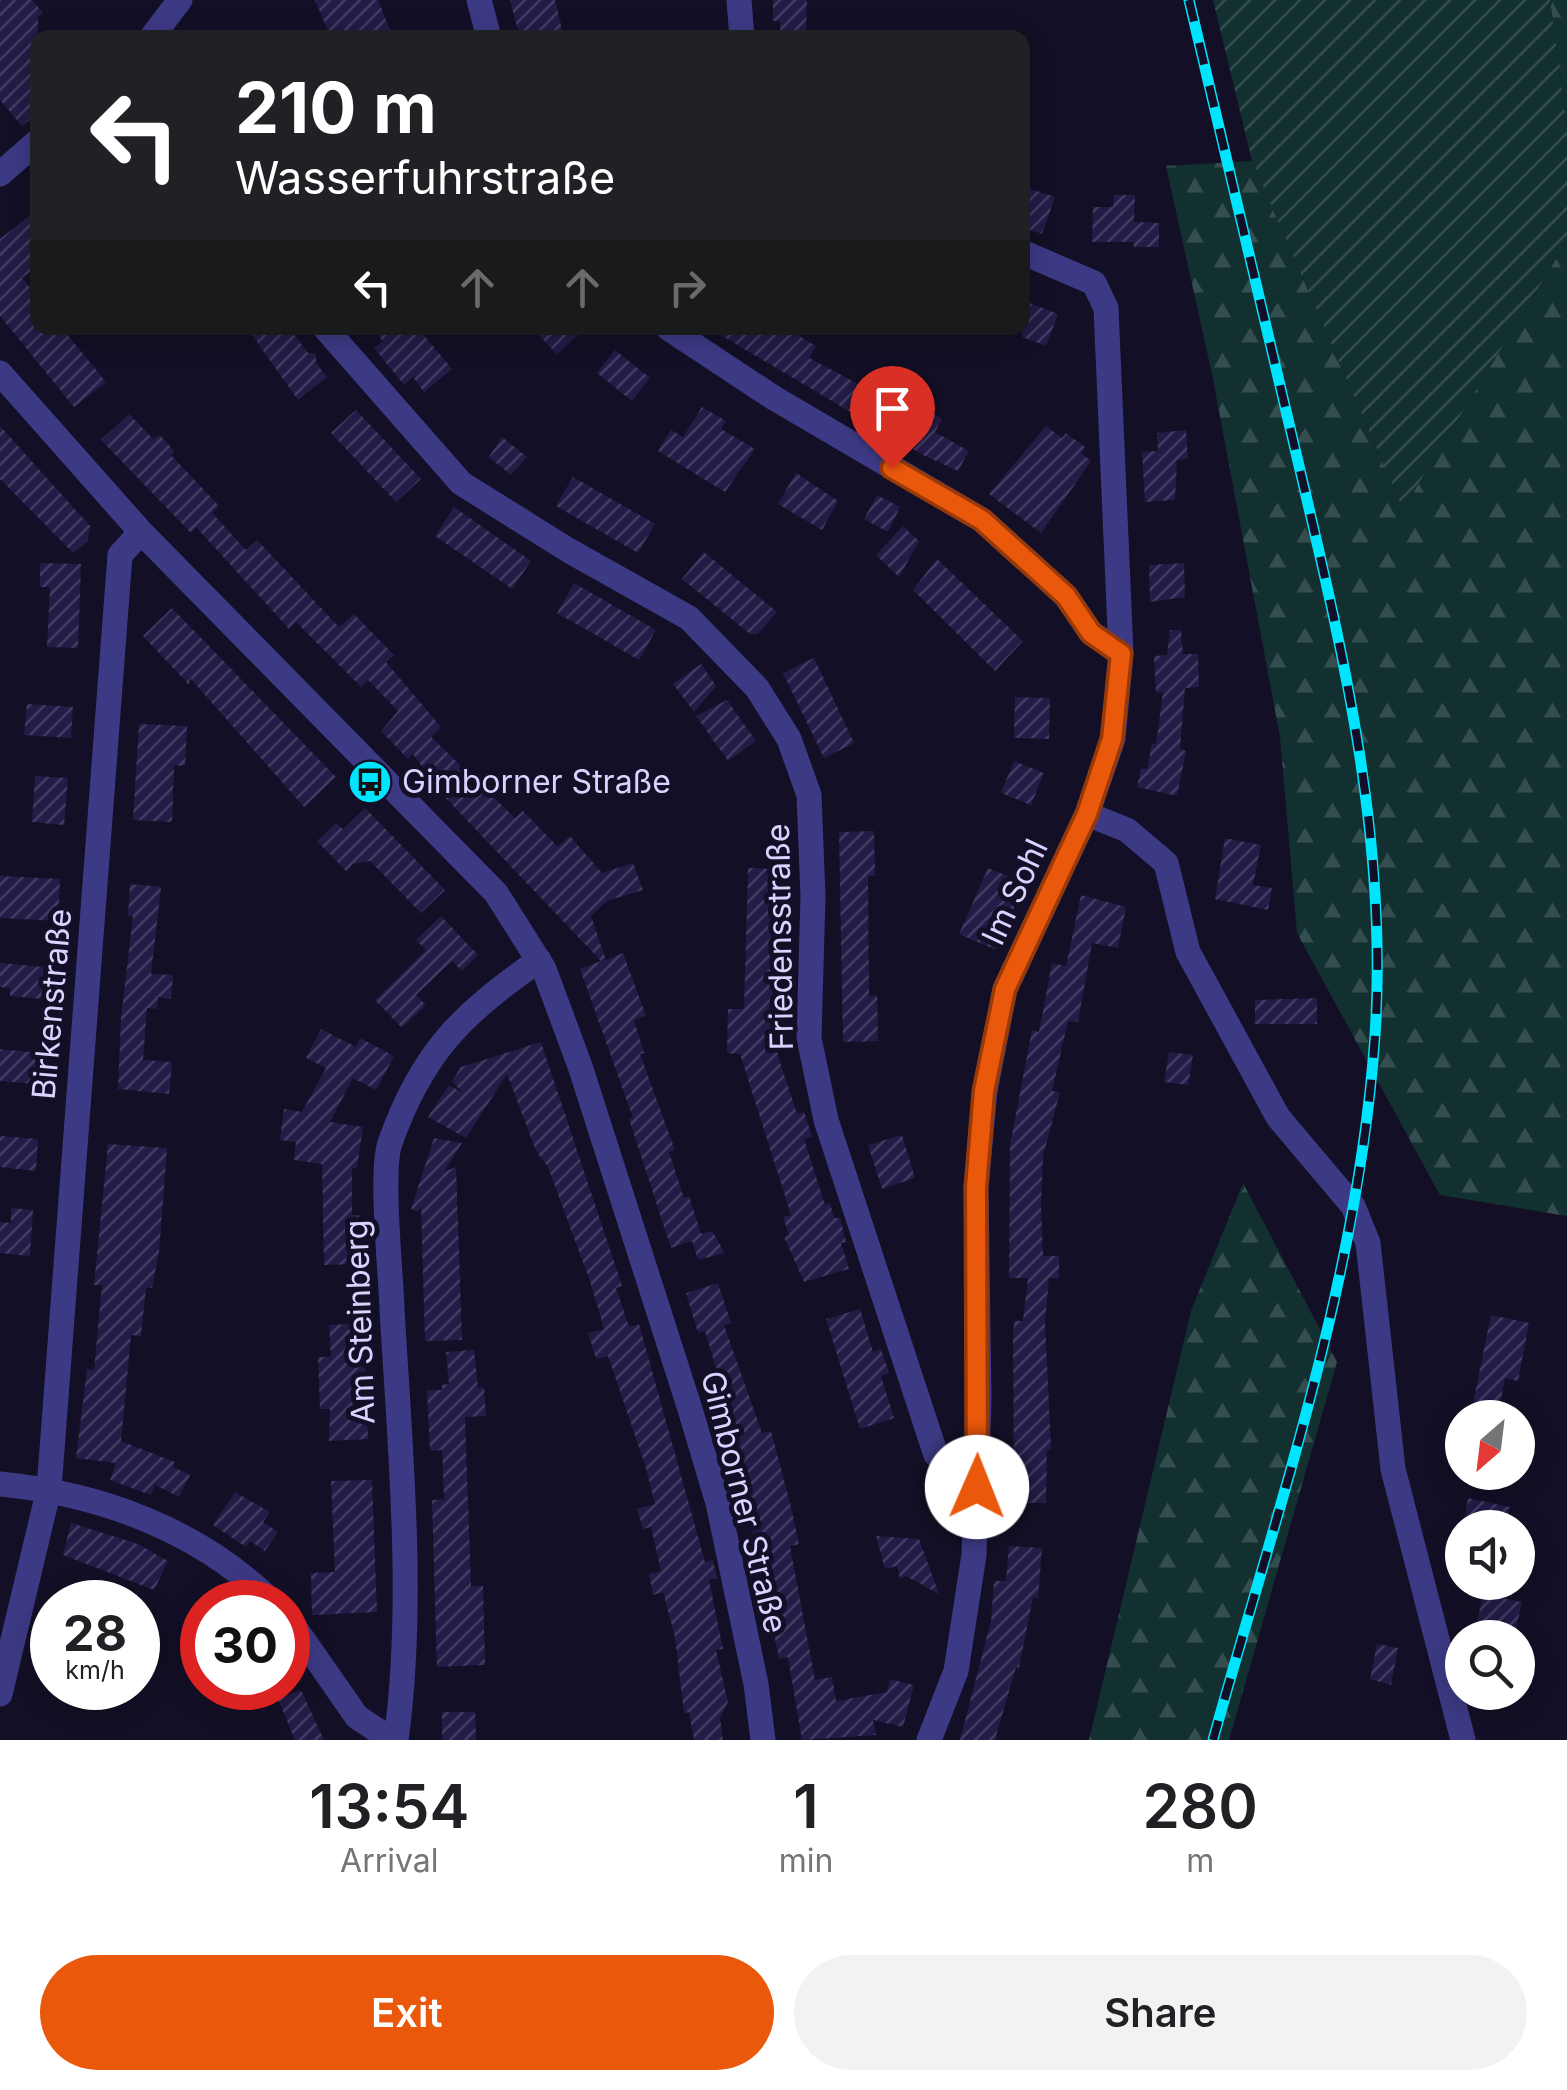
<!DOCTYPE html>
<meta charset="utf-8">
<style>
:root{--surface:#fff;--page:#f2f2f2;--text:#202124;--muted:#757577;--accent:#ea580c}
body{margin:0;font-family:Inter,sans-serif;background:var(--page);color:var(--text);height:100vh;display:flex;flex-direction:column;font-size:38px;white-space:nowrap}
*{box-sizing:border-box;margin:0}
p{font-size:32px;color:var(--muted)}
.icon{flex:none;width:55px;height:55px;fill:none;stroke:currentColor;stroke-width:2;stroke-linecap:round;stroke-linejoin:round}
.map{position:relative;height:1740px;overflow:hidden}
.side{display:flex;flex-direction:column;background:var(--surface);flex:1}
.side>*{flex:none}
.top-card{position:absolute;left:30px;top:30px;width:1000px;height:305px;border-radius:20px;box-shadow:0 5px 25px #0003;background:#202124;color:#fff;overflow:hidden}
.needle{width:65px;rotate:208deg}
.tools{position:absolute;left:1445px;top:1400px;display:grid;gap:20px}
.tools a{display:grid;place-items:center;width:90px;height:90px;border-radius:50%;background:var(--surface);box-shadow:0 5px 25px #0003;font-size:50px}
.speed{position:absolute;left:30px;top:1580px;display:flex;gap:20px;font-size:50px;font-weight:700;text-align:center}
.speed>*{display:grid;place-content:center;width:130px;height:130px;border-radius:50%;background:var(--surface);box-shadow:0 5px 25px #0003;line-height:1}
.speed small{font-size:25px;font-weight:400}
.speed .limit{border:15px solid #d22;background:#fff;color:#111}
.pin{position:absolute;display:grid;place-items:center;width:85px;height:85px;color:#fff;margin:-102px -42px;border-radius:50% 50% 50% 0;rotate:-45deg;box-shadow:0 0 10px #0007}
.pin .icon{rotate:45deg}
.me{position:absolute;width:110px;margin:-55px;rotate:1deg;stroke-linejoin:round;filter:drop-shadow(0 0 8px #0008)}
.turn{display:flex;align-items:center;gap:35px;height:210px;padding:0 40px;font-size:45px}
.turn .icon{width:130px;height:130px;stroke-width:2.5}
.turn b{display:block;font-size:70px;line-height:85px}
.lanes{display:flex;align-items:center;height:95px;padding:0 40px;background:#0003;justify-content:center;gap:50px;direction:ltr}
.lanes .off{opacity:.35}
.eta{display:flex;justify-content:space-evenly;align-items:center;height:170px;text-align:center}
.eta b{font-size:60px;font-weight:600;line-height:70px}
.action{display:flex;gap:20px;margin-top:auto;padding:20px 40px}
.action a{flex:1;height:115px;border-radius:60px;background:var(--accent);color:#fff;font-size:40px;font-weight:600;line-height:115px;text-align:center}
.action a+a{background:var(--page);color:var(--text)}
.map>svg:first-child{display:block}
.forest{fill:url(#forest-firs)}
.garden{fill:url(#garden-furrows)}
.building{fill:url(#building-hatch)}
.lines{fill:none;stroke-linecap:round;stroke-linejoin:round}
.minor{stroke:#3d3a85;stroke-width:25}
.rail-casing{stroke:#00e5ff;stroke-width:11}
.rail{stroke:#130f26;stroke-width:8;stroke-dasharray:22;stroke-linecap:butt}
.route-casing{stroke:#983908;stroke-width:25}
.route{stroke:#ea580c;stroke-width:18}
.labels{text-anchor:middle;stroke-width:10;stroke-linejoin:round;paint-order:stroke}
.poi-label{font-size:32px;fill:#d9d4ff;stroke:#130f26;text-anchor:start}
.street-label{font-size:32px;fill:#d9d4ff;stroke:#130f26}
</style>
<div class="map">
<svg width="1567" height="1740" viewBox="0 0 1567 1740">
<defs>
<pattern id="forest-firs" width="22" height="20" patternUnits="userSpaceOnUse" patternTransform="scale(2.5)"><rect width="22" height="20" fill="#12302f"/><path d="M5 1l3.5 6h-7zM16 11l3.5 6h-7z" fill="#344d4e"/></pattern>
<pattern id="garden-furrows" width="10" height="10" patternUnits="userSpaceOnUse" patternTransform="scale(2.5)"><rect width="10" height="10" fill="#12302f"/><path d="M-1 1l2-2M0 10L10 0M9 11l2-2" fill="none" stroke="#344d4e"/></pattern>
<pattern id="building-hatch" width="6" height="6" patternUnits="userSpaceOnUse" patternTransform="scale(2.5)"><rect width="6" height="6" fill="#241b47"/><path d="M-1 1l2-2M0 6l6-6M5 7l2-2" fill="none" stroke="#433b63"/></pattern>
</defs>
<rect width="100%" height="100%" fill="#130f26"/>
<path class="forest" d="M 1550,0 L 1567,0 L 1567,129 Z
M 1252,161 L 1403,509 L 1567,241 L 1567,1216 L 1440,1195 L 1297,933 L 1280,737 L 1212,374 L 1166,166 Z
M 1243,1183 L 1337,1362 L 1229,1740 L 1089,1740 L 1191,1311 Z"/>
<path class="garden" d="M 1213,0 L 1550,0 L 1567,129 L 1567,241 L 1403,509 L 1252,161 Z"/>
<path class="building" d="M 0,0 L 32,0 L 43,13 L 38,17 L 38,113 L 22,126 L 0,100 Z
M 315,0 L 378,0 L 393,38 L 331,38 Z
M 510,0 L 555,0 L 564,38 L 520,38 Z
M 773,0 L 807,0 L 806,37 L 780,37 L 780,21 L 773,21 Z
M 1022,186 L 1055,197 L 1042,234 L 1022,227 Z
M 1114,195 L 1135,195 L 1134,222 L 1159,223 L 1159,247 L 1134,247 L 1133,242 L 1092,242 L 1093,207 L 1113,207 Z
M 38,209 L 38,266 L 22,278 L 38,297 L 38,328 L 62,328 L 106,382 L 74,407 L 0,316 L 0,239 Z
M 1022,300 L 1058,314 L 1046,346 L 1022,337 Z
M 247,328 L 289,328 L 308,353 L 316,354 L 316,363 L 327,377 L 298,400 Z
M 372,328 L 418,328 L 452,369 L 424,392 L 413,377 L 404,385 L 374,348 L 383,341 Z
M 532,328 L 586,328 L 557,354 Z
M 709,328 L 786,328 L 816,346 L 809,358 L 879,395 L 884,386 L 942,419 L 935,432 L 969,451 L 958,471 L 921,454 Z
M 615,350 L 650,378 L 632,401 L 597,373 Z
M 702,407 L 726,421 L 721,429 L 755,449 L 725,492 L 658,451 L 671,430 L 683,437 Z
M 356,410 L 421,479 L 396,502 L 331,433 Z
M 129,414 L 153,439 L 160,435 L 174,451 L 171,455 L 219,506 L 212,513 L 246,550 L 257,540 L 339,627 L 354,614 L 394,655 L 386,662 L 441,727 L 431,737 L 515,818 L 523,811 L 558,847 L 570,836 L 602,873 L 633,863 L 643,890 L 607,901 L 591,916 L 606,960 L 623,953 L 646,1016 L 634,1020 L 644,1053 L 640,1054 L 675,1150 L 669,1152 L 684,1198 L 689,1196 L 701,1234 L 712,1231 L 725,1253 L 698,1260 L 692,1241 L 671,1248 L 629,1119 L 633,1118 L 580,969 L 601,961 L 440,792 L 413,754 L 408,759 L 381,731 L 398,711 L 368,680 L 361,687 L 296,622 L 289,629 L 196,527 L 191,533 L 101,440 Z
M 0,426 L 90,526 L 88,541 L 73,553 L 0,479 Z
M 1046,426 L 1062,438 L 1066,433 L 1085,447 L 1081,453 L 1091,461 L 1041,533 L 989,494 Z
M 1186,430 L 1188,459 L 1177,460 L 1175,500 L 1145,502 L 1142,452 L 1158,451 L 1157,433 Z
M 502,437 L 527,457 L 511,475 L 489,457 Z
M 796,473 L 838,501 L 822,530 L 778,504 Z
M 573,477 L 655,524 L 638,553 L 556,506 Z
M 877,495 L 900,507 L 888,532 L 864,519 Z
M 454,507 L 531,561 L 512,589 L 435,536 Z
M 903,526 L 919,541 L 899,577 L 876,555 Z
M 704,552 L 777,612 L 758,634 L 750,634 L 682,579 Z
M 937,559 L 1023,641 L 995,671 L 913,590 Z
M 40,563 L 81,564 L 78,648 L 47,647 L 50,587 L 40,587 Z
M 1184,563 L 1185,597 L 1150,602 L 1149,565 Z
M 574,583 L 656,630 L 639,660 L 557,613 Z
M 172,608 L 336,777 L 304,807 L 190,678 L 189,685 L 143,636 Z
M 1170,630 L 1181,630 L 1183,654 L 1198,654 L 1199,687 L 1185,688 L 1180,749 L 1186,751 L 1177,796 L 1137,787 L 1141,768 L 1147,769 L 1152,744 L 1156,744 L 1163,692 L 1156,693 L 1154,656 L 1167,655 Z
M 814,658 L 854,743 L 824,758 L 783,673 Z
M 701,664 L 716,686 L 694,712 L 673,684 Z
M 1015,697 L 1050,698 L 1049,739 L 1014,738 Z
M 727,700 L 756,741 L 728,761 L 696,716 Z
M 27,704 L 73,707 L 71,738 L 24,735 Z
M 139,724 L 187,726 L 185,766 L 174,765 L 172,822 L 133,820 Z
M 1014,761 L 1044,773 L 1031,805 L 1001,793 Z
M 35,776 L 68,778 L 64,825 L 32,822 Z
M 365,808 L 445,890 L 421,913 L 370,861 L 353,864 L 346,871 L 317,841 L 336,823 L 343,829 Z
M 874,831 L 875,876 L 868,876 L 869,996 L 877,995 L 878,1041 L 843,1042 L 839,832 Z
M 1225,838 L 1261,845 L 1253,885 L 1272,888 L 1268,910 L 1215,899 Z
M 748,868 L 783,869 L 782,914 L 790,914 L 789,940 L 781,940 L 778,1056 L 797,1114 L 804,1112 L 812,1137 L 804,1139 L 825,1205 L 830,1203 L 834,1218 L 840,1218 L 846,1242 L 841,1243 L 849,1269 L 804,1282 L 784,1237 L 789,1235 L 783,1217 L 791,1215 L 740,1054 L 727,1053 L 728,1009 L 744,1009 Z
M 988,868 L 1025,883 L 996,950 L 959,934 Z
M 0,876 L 60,879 L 58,921 L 0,918 Z
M 130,884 L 161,887 L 151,974 L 173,975 L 171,999 L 158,997 L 157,1009 L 147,1008 L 143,1060 L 172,1062 L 169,1094 L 118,1089 L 121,1018 L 133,916 L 128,916 Z
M 1081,895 L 1126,907 L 1118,948 L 1092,943 L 1078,1022 L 1068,1021 L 1052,1091 L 1060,1092 L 1043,1156 L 1041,1206 L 1043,1256 L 1059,1256 L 1059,1278 L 1049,1278 L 1045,1322 L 1051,1450 L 1047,1450 L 1046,1503 L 1014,1503 L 1013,1335 L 1014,1321 L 1023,1321 L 1028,1278 L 1009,1278 L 1010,1145 L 1032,1030 L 1039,1032 L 1052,963 L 1066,966 Z
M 441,916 L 478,955 L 462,971 L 452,961 L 416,995 L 426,1005 L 402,1028 L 375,1000 L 426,950 L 416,940 Z
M 0,963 L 44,967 L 42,999 L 10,996 L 10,988 L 0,987 Z
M 1317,998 L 1317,1024 L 1255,1024 L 1255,1000 Z
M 321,1029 L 356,1047 L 360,1038 L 394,1056 L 376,1090 L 353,1078 L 330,1122 L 363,1127 L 357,1168 L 352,1168 L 352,1215 L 359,1215 L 361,1264 L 324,1265 L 322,1164 L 294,1160 L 296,1142 L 280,1140 L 284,1109 L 302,1112 L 326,1068 L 306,1058 Z
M 541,1042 L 622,1286 L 616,1288 L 629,1327 L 639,1324 L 705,1562 L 713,1560 L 717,1578 L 709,1580 L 723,1649 L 716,1650 L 728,1702 L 720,1718 L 723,1740 L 694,1740 L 689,1712 L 684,1713 L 675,1637 L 663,1592 L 653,1595 L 649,1574 L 661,1571 L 651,1527 L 643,1529 L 637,1509 L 655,1504 L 645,1465 L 608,1356 L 596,1359 L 588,1333 L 604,1329 L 590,1281 L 548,1167 L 536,1151 L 507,1074 L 466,1138 L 428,1117 L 449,1085 L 463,1093 L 452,1081 L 461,1067 Z
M 0,1049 L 38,1053 L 35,1084 L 0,1081 Z
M 1169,1052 L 1193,1055 L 1188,1085 L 1164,1082 Z
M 902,1135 L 915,1178 L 882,1189 L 868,1145 Z
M 0,1136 L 38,1139 L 36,1171 L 0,1167 Z
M 434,1138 L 462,1143 L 444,1172 L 456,1167 L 462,1340 L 425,1341 L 421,1207 L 418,1212 L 411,1209 Z
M 108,1144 L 167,1148 L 159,1252 L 152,1288 L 146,1288 L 141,1336 L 131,1335 L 121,1441 L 175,1462 L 173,1467 L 190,1475 L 179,1497 L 155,1485 L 151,1495 L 110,1480 L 116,1463 L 76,1458 L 87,1369 L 94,1370 L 102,1285 L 94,1285 Z
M 11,1208 L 33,1210 L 30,1256 L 0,1253 L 0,1222 L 11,1223 Z
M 718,1283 L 731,1323 L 724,1325 L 762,1433 L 771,1431 L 791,1507 L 799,1544 L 790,1546 L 815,1680 L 832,1677 L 836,1701 L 887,1692 L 890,1679 L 914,1685 L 903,1727 L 873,1720 L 876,1735 L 802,1740 L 788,1657 L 779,1659 L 758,1553 L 713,1379 L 719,1378 L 705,1331 L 698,1333 L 686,1293 Z
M 860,1309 L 873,1352 L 881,1349 L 889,1373 L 881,1376 L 894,1418 L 860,1429 L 826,1319 Z
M 1491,1315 L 1529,1323 L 1518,1381 L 1505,1378 L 1497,1418 L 1470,1418 Z
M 363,1323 L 368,1439 L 329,1441 L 330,1409 L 320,1409 L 318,1357 L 331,1357 L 329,1325 Z
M 474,1350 L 478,1388 L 484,1387 L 486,1416 L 465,1417 L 471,1586 L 483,1586 L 485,1665 L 437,1667 L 432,1500 L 444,1499 L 442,1450 L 430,1451 L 427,1390 L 442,1390 L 442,1385 L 449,1384 L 446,1352 Z
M 372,1480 L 377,1612 L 312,1615 L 311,1573 L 335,1572 L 331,1481 Z
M 235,1492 L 270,1512 L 263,1522 L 278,1532 L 265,1551 L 250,1541 L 246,1547 L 213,1525 Z
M 1468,1498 L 1510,1507 L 1506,1528 L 1463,1528 Z
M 71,1523 L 138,1544 L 168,1561 L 154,1590 L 63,1555 Z
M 876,1536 L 919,1539 L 939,1594 L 906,1576 L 900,1578 L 897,1566 L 885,1569 Z
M 1009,1546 L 1042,1548 L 1038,1598 L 1033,1597 L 1019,1668 L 1016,1667 L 995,1740 L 960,1740 L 991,1621 L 994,1581 L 1006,1581 Z
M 1483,1594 L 1522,1602 L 1514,1638 L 1474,1638 Z
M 1377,1644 L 1398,1648 L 1391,1685 L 1370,1679 Z
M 301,1690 L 324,1740 L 295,1740 L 278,1699 Z
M 442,1712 L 475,1712 L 476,1740 L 442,1740 Z"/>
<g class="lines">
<path class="minor" d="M 479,0 L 489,38
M 739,0 L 742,38
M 151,38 L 180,0
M 0,174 L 38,141
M 325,328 L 461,483 L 568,550 L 689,618 L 757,688 L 789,739 L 809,795 L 813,896 L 809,1038 L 826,1120 L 936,1455 L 977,1487
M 668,328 L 774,398 L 982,520 L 1066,596 L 1091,633 L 1121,653
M 0,373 L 141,532 L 496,893 L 544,969 L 580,1066 L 689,1406 L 718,1503 L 756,1684 L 763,1740
M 1087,814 L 1127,830 L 1166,863 L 1188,952 L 1278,1117 L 1353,1206 L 1368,1243 L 1393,1469 L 1463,1740
M 0,1484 C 101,1494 199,1530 272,1602
M 288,1618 L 357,1717 L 392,1740
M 0,1694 L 49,1489 L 120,555 L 141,532
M 396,1740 C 415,1602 400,1448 392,1309 C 391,1274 380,1171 390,1143 C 422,1052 462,1014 539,960
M 929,1740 L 956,1671 L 974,1555 L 979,1398 L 976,1187 L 985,1091 L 1005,989 L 1087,814 L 1113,739 L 1121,653 L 1106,308 L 1094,283 L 1022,252"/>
<g class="rail-casing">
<path id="rail" d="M 1189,0 C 1226,157 1263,313 1300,470 C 1344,657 1388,842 1375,1035 C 1359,1275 1277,1509 1213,1740"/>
</g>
<use href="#rail" class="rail"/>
</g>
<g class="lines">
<g class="route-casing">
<path id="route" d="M 892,468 L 982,520 L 1066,596 L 1091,633 L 1121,654 L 1112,739 L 1087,814 L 1005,989 L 984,1091 L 976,1187 L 977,1487"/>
</g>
<use href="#route" class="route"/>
</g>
<defs>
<g id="bus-disc" transform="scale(2.25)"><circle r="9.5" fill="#00e5ff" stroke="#130f26"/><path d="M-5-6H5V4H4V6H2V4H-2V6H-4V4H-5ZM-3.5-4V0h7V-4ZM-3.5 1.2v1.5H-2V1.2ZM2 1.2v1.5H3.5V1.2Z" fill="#111"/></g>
</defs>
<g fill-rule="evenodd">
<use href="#bus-disc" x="370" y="782"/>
</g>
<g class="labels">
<g class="poi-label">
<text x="402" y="793">Gimborner Straße</text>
</g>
<g class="street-label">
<text transform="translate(1015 892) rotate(-65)" y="11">Im Sohl</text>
<text transform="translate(780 937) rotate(-91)" y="11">Friedensstraße</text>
<text transform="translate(52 1004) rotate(-85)" y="11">Birkenstraße</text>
<text transform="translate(360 1322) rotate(-92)" y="11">Am Steinberg</text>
<text transform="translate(744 1502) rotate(76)" y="11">Gimborner Straße</text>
</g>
</g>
</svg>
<div class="tools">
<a><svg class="needle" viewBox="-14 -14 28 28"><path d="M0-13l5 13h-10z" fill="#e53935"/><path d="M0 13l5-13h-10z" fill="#757577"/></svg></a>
<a><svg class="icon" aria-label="sound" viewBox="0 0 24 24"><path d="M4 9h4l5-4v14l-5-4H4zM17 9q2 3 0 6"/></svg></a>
<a><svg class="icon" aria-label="search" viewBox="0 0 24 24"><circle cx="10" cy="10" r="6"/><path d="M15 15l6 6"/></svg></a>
</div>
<div class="speed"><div>28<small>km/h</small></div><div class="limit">30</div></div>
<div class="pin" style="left:892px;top:468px;background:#d93025"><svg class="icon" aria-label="arrive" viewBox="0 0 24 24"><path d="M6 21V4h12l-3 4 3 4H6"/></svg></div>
<svg class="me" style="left:977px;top:1487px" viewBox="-20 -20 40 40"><circle r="19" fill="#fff"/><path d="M0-13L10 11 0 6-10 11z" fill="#ea580c"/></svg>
<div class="top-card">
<div class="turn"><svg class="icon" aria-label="left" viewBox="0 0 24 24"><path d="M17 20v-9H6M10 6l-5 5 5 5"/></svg><div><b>210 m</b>Wasserfuhrstraße</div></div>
<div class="lanes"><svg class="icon" aria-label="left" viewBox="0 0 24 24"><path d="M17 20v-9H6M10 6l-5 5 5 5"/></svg><svg class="icon off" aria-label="ahead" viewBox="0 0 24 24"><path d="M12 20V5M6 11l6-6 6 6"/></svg><svg class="icon off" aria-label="ahead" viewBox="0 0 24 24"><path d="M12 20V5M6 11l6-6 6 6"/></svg><svg class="icon off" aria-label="right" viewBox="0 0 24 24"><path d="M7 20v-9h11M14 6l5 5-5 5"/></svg></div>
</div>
</div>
<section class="side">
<div class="eta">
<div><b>13:54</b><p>Arrival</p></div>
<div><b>1</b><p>min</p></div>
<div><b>280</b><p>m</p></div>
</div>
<div class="action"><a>Exit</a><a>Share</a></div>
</section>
